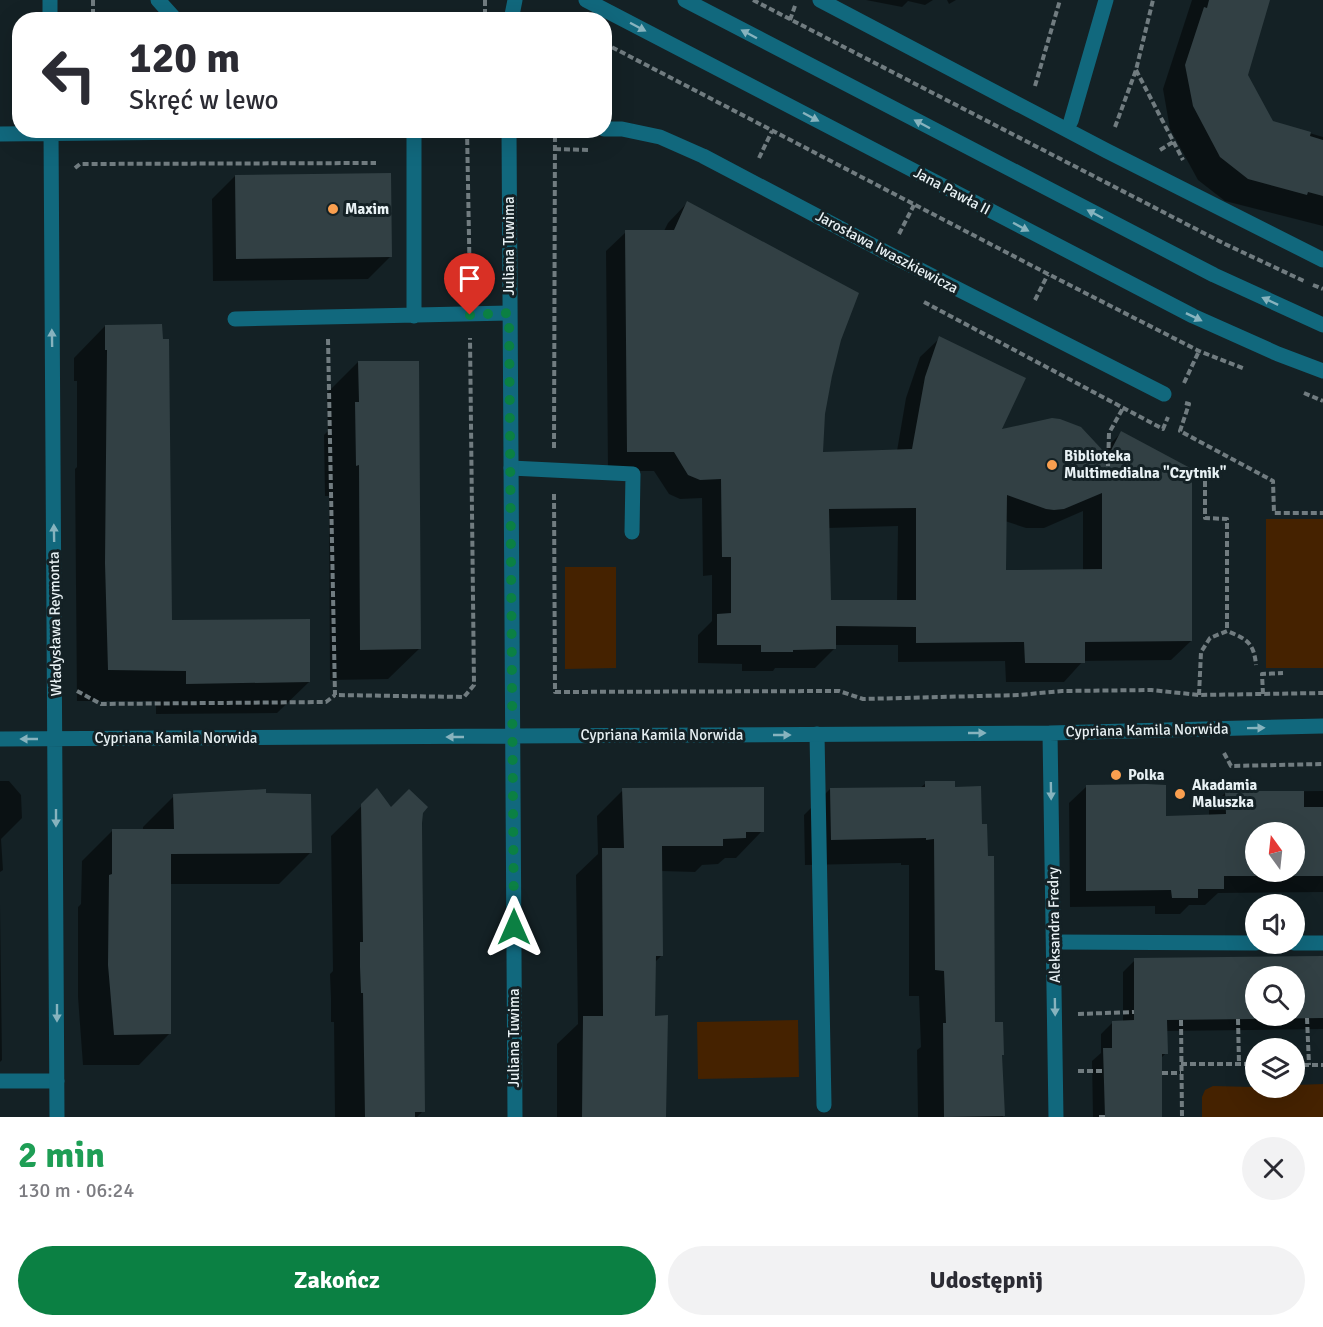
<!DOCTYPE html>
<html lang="pl">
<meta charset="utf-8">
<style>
:root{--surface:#fff;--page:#f2f2f3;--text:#2b2b33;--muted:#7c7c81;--accent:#0b8043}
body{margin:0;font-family:Signika,sans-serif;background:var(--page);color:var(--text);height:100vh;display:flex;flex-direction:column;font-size:22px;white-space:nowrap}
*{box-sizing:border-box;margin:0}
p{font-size:20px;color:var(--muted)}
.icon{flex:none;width:33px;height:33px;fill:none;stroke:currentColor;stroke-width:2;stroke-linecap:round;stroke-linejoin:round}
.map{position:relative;height:1117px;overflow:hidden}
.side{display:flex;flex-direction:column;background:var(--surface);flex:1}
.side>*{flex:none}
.guide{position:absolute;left:12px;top:12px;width:600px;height:126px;border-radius:24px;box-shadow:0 6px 24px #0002;background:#fff;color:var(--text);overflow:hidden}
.needle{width:39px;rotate:345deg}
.tools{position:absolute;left:1245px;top:822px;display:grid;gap:12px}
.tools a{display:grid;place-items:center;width:60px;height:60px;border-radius:50%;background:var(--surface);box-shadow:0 6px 24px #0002;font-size:30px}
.pin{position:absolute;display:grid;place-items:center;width:51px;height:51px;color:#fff;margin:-62px -26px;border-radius:50% 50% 50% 0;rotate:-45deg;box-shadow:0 0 6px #0007}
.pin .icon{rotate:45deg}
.me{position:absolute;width:66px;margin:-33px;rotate:0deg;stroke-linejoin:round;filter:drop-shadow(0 0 4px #0008)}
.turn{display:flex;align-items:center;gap:21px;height:126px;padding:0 18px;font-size:27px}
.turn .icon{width:78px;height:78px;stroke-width:2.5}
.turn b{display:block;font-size:42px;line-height:51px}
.round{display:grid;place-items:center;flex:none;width:63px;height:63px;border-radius:32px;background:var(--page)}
.overview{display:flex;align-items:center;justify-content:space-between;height:102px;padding:0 18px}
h1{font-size:36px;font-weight:800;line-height:45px;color:#1e9e55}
.button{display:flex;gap:12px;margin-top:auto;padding:12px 18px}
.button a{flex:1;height:69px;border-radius:36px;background:var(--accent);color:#fff;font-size:24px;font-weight:800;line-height:69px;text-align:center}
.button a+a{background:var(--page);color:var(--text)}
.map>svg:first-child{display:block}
.green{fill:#452200}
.shadow{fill:#0007;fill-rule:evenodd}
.building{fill:#324044;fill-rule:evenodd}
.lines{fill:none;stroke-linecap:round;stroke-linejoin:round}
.path{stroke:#717c80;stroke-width:4;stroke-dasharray:6 3;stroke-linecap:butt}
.service{stroke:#11687d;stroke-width:15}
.minor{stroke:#11687d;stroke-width:15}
.tertiary{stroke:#11687d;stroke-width:15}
.oneway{fill:#87b3be}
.route{stroke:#0b8043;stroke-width:10;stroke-dasharray:0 18}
.poi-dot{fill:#fa9f4f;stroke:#142125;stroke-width:2}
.labels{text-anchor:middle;stroke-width:6;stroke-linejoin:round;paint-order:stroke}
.street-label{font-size:15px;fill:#e8f1f4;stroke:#142125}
.poi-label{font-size:15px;font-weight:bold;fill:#e8f1f4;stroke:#142125;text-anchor:start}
</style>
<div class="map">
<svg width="1323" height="1117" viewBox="0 0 1323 1117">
<rect width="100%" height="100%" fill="#142125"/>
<path class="green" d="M 1266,519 L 1323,519 L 1323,668 L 1266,668 Z
M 565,567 L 616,567 L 616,668 L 565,669 Z
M 798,1020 L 799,1077 L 698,1079 L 697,1022 Z
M 1323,1084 L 1323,1117 L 1202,1117 L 1202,1097 L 1205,1090 L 1213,1086 L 1294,1088 L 1295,1085 Z"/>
<path class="shadow" d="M 866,0 L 933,0 L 925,5 L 908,1 L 902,7 Z
M 947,0 L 956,0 L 949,4 Z
M 1192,0 L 1268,0 L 1246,76 L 1272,122 L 1323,137 L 1323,226 L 1225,201 L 1198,180 L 1170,129 L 1163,89 Z
M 235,176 L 391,256 L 368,279 L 213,281 L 212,199 Z
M 687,203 L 839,339 L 824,414 L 821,454 L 897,451 L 906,398 L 920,357 L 940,338 L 999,431 L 1102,452 L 1121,433 L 1191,641 L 1171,660 L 1083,661 L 1064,682 L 1006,682 L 1005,661 L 898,662 L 898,645 L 835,645 L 835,648 L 815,668 L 775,668 L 773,671 L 742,671 L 742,664 L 698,663 L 698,635 L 712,621 L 712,575 L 703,576 L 702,498 L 680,499 L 669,494 L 654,471 L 608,471 L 606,251 L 626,232 L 664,231 L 668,223 ZM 1083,511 L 1083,571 L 1005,571 L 1005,521 L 1026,528 L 1044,528 ZM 898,526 L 897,601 L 829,602 L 828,528 Z
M 105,326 L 170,622 L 309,682 L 277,713 L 156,714 L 156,701 L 77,701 L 75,469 L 77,467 L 77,381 L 74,381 L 74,358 Z
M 358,362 L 420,648 L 388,679 L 330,680 L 329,496 L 325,496 L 324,435 L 328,431 L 327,393 Z
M 0,781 L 9,781 L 21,795 L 22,818 L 1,839 L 3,870 L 0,872 Z
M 926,783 L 953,788 L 981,826 L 994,1024 L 1001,1056 L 1003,1117 L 918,1117 L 917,1050 L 921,1047 L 919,996 L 909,996 L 909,865 L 901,865 L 901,863 L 805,865 L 804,815 L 830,789 L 920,788 Z
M 1086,787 L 1165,818 L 1209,816 L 1209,809 L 1226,792 L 1323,791 L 1323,892 L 1218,893 L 1205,905 L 1189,905 L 1180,914 L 1155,914 L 1155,906 L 1070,907 L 1069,803 ZM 1256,832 L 1294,832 L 1294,872 L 1256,872 Z
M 623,790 L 762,831 L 736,858 L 725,858 L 718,864 L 702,865 L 695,872 L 661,871 L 662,955 L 655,962 L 653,1017 L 665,1117 L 557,1117 L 557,1044 L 578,1024 L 576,875 L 598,854 L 597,816 Z
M 377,791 L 390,809 L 422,812 L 423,1111 L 417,1117 L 335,1117 L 334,1022 L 331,1022 L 331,998 L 330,974 L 333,971 L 331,836 Z
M 174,796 L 310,853 L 279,884 L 170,884 L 170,1033 L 139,1065 L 83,1065 L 78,997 L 78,907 L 81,904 L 82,861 L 113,830 L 143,830 L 143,827 Z
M 0,904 L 2,1060 L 0,1062 Z
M 1323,958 L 1323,1029 L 1166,1031 L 1166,1053 L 1160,1059 L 1161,1117 L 1093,1117 L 1092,1061 L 1101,1053 L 1101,1034 L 1113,1022 L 1123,1022 L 1123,972 L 1135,960 ZM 1256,976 L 1294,976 L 1294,1016 L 1256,1016 Z"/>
<path class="building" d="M 1209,0 L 1270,0 L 1248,75 L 1273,121 L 1311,132 L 1310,136 L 1323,140 L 1323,196 L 1308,192 L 1307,195 L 1248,179 L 1220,157 L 1193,106 L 1185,65 L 1204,7 L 1207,8 Z
M 391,173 L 392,257 L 236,259 L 235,175 Z
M 687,201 L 859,293 L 841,340 L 832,376 L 825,414 L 823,452 L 912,449 L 925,377 L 939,336 L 1026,378 L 1002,429 L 1052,418 L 1060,419 L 1081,427 L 1108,456 L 1121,431 L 1192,469 L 1192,641 L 1085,642 L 1085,663 L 1025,663 L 1024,642 L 916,643 L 916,627 L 836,626 L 836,649 L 793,650 L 793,652 L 761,652 L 761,645 L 717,645 L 717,614 L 731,613 L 731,557 L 722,557 L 721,479 L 700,480 L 688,475 L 674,452 L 627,452 L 625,230 L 674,230 ZM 1102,493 L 1102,569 L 1006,570 L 1007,495 L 1046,509 L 1054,510 L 1064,509 ZM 916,508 L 916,600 L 831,600 L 829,509 Z
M 162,324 L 163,339 L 169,339 L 172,620 L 310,619 L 310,682 L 186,684 L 186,671 L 108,670 L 105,563 L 107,350 L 105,350 L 105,325 Z
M 358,361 L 419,361 L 421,649 L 360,650 L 359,465 L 356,466 L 355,402 L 359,402 Z
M 925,781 L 955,781 L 955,787 L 981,786 L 982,824 L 987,824 L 988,856 L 994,856 L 995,1022 L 1003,1022 L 1004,1055 L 1002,1055 L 1005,1116 L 944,1117 L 943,1023 L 946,1023 L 944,971 L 935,970 L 934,839 L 926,840 L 926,838 L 831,840 L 830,788 L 925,787 Z
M 1146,784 L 1166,785 L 1166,816 L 1226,814 L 1225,791 L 1304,791 L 1304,807 L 1323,807 L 1323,876 L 1224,876 L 1224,889 L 1198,889 L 1198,898 L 1172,898 L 1171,890 L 1086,891 L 1086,785 ZM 1256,832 L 1294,832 L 1294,872 L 1256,872 Z
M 764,787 L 764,832 L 746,832 L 746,838 L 723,839 L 723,846 L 662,846 L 663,956 L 656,956 L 655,1016 L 668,1015 L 666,1117 L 582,1117 L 583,1016 L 603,1016 L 602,848 L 624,848 L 622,788 Z
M 377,788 L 391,807 L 409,789 L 428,807 L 423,813 L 422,823 L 425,1112 L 415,1112 L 415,1117 L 365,1117 L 363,993 L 361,993 L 360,967 L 360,942 L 363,942 L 361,804 Z
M 266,789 L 266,793 L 311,794 L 312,853 L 171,854 L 171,1034 L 114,1035 L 108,965 L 109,875 L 112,874 L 112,829 L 174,829 L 173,794 Z
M 1323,956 L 1323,1018 L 1167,1020 L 1168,1054 L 1162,1054 L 1162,1117 L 1105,1117 L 1103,1048 L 1112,1048 L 1112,1021 L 1134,1020 L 1134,958 ZM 1256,976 L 1294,976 L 1294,1016 L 1256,1016 Z"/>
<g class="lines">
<path class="path" d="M 93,0 L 93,20
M 485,0 L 485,16
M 753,0 L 1225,244 L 1306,282
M 790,20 L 796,3
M 604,43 L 1048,274 L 1199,351 L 1245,369
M 1136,70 L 1183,160
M 1035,86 L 1060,0
M 1115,127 L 1136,70 L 1153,0
M 467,130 L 470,291
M 555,149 L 590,150
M 1160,150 L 1173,142
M 759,158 L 772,131
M 75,168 L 80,164 L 376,163
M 899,234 L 914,205
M 1313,285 L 1323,289
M 1035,300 L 1048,274
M 924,302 L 1163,429 L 1168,417
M 328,339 L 335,695 L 464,697 L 474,685 L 470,338
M 1184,383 L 1199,351
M 1304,393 L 1323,401
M 1185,403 L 1189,404 L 1180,431 L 1273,481 L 1274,513 L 1323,513
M 554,448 L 555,130
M 1108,466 L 1109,433 L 1123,408
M 1205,472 L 1205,518 L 1227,519 L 1227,631
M 554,494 L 555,692 L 839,691 L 863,699 L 1019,695 L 1062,691 L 1151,690 L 1199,695 L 1323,693
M 77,691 L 101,704 L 326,702 L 335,695
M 1263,694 L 1262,674 L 1283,673
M 1199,695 L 1201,652 L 1210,638 L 1227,631 C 1247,639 1254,643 1256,665
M 1224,753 L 1231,766 L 1323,764
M 1078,1014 L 1134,1012
M 1307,1018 L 1309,1065
M 1238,1019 L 1239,1064
M 1181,1020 L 1182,1117
M 1181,1064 L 1256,1064
M 1294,1065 L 1323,1065
M 1078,1071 L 1104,1071
M 1162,1073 L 1181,1073
M 1099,1117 L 1105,1117"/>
<path class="service" d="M 158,0 L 176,20
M 820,0 L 1107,151 L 1323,260
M 1071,121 L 1106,0
M 414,316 L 414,131
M 235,319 L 509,313
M 511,468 L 633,474 L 632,532
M 817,734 L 824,1105
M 1054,942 L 1256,943
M 1294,943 L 1323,943
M 0,1081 L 57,1081"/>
<path class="minor" d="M 50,0 L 50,20
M 511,20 L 515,0
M 604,129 L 622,129 L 660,137 L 703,156 L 889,254 L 1164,394
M 51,130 L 57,1117
M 509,130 L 515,1117
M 0,134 L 418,130
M 1050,733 L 1056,1117
M 0,739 L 1050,733 L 1323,726"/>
<path class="tertiary" d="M 586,0 L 1193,316 L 1278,354 L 1323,371
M 685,0 L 1214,275 L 1323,325"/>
</g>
<defs><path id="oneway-solid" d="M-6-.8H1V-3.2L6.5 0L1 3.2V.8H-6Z" transform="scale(1.5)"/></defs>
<g class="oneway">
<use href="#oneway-solid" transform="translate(638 27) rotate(28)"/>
<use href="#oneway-solid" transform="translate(749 34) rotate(-152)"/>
<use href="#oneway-solid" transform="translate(811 117) rotate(28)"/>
<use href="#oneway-solid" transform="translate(922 124) rotate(-152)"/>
<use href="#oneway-solid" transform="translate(1095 214) rotate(-152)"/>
<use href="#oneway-solid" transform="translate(1021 227) rotate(28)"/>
<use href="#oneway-solid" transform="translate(1270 301) rotate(-155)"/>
<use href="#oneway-solid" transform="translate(1194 317) rotate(26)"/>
<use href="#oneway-solid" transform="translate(52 338) rotate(-91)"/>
<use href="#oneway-solid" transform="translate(54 533) rotate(-91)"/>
<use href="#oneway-solid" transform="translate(1256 728) rotate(-1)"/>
<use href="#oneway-solid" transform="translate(977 733)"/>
<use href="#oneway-solid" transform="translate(782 735)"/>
<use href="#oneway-solid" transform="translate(455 737) rotate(180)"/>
<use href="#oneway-solid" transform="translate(29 739) rotate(180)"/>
<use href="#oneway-solid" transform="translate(1051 791) rotate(89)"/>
<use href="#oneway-solid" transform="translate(56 818) rotate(90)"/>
<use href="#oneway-solid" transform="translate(1055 1007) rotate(89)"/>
<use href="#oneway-solid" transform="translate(57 1013) rotate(90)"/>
</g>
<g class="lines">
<path class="route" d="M 470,315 L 509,313 L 514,927"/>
</g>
<g class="poi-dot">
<circle cx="333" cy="209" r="6"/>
<circle cx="1052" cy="465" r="6"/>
<circle cx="1116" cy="775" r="6"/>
<circle cx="1180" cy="794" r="6"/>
</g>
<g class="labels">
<g class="street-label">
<text transform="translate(952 191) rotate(28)" y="5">Jana Pawła II</text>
<text transform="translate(509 246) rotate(-90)" y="5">Juliana Tuwima</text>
<text transform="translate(887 252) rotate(28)" y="5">Jarosława Iwaszkiewicza</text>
<text transform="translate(55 624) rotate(-91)" y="5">Władysława Reymonta</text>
<text transform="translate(1147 730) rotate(-1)" y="5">Cypriana Kamila Norwida</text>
<text x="662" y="740">Cypriana Kamila Norwida</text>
<text x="176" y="743">Cypriana Kamila Norwida</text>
<text transform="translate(1054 925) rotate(-91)" y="5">Aleksandra Fredry</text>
<text transform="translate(514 1038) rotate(-90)" y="5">Juliana Tuwima</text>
</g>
<g class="poi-label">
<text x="345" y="214">Maxim</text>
<text x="1064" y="461">Biblioteka<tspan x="1064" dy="17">Multimedialna "Czytnik"</tspan></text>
<text x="1128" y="780">Polka</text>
<text x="1192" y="790">Akadamia<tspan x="1192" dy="17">Maluszka</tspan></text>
</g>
</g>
</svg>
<div class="tools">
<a><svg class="needle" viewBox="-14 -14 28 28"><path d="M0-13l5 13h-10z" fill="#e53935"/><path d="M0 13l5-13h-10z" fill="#7c7c81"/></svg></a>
<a><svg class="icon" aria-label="sound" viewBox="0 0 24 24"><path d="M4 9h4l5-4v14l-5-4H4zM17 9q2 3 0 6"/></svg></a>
<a><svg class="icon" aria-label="search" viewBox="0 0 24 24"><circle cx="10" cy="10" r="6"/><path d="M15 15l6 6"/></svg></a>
<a><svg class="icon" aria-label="layers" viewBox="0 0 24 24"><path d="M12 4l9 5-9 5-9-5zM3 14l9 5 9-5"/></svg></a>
</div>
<div class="pin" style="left:470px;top:315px;background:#d93025"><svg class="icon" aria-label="arrive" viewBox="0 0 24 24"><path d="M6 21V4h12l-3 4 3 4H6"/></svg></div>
<svg class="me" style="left:514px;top:927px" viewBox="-20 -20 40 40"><path d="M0-17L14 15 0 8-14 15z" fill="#0b8043" stroke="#fff" stroke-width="4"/></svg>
<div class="guide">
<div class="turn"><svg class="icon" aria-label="left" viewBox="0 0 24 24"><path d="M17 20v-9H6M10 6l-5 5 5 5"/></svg><div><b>120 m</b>Skręć w lewo</div></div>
</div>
</div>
<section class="side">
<div class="overview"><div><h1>2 min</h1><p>130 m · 06:24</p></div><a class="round"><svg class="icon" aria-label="close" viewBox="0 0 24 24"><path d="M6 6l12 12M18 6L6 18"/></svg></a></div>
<div class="button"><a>Zakończ</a><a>Udostępnij</a></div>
</section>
